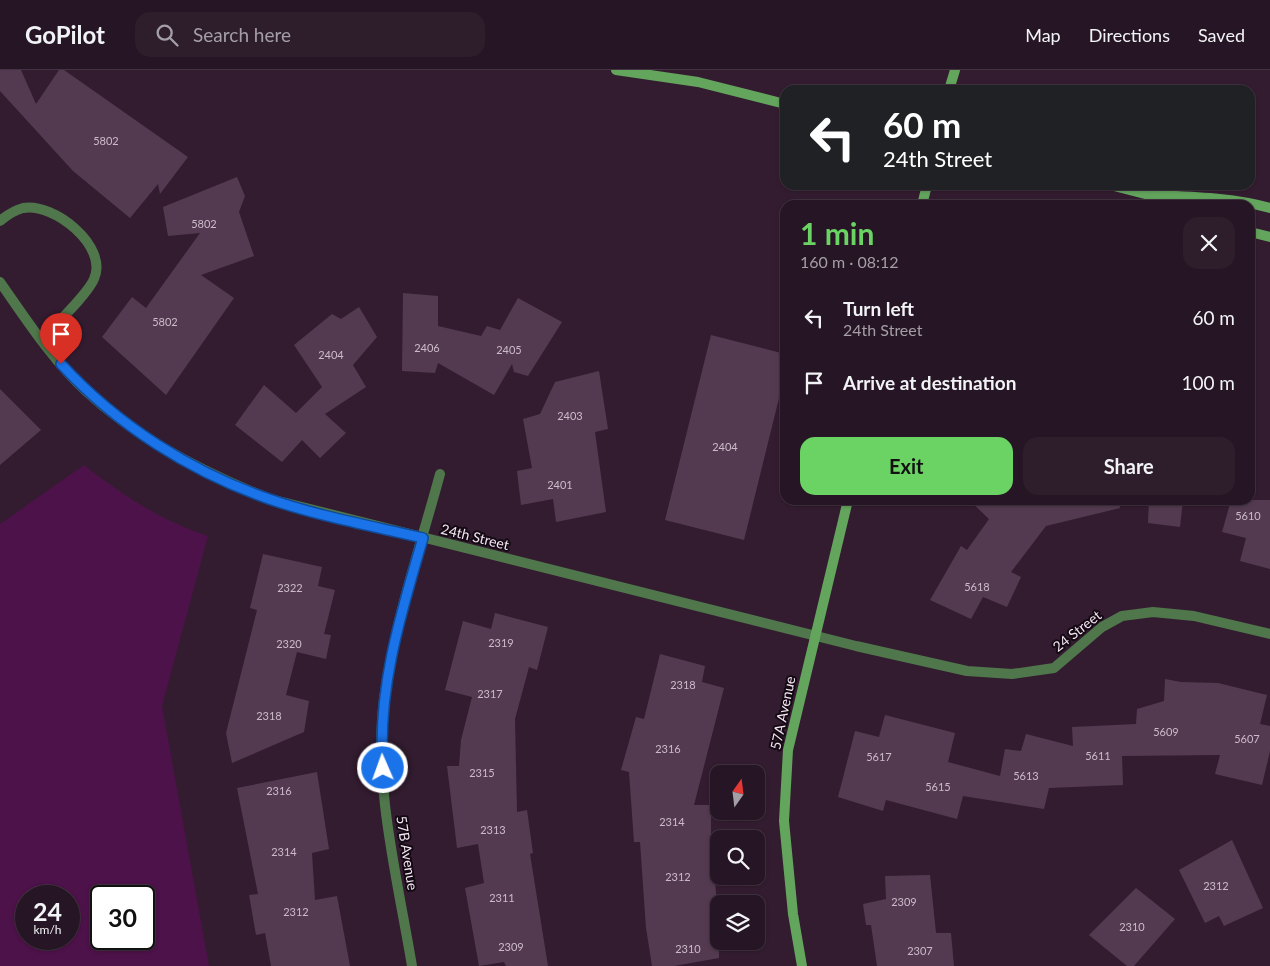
<!DOCTYPE html>
<meta charset="utf-8">
<style>
:root{--surface:#261524;--page:#2e1e2c;--text:#f1f3f6;--muted:#a49fa6;--line:#423441;--accent:#6bd363}
body{margin:0;font-family:Lato,sans-serif;background:var(--page);color:var(--text);height:100vh;display:flex;flex-direction:column;font-size:19px;white-space:nowrap}
*{box-sizing:border-box;margin:0}
p{font-size:16px;color:var(--muted)}
.icon{flex:none;width:28px;height:28px;fill:none;stroke:currentColor;stroke-width:2;stroke-linecap:round;stroke-linejoin:round}
.map{position:relative;flex:1;overflow:hidden}
.panel{position:absolute;left:780px;top:130px;width:475px;height:305px;display:flex;flex-direction:column;background:var(--surface);border-radius:15px;box-shadow:0 1px 4px #0004,0 0 0 1px var(--line)}
.panel>*{flex:none}
.hud{position:absolute;left:780px;top:15px;width:475px;height:105px;border-radius:15px;box-shadow:0 1px 4px #0004,0 0 0 1px var(--line);background:#202124;color:#fff;overflow:hidden}
.needle{width:32px;rotate:14deg}
.controls{position:absolute;left:710px;top:695px;display:grid;gap:10px}
.controls a{display:grid;place-items:center;width:55px;height:55px;border-radius:10px;background:var(--surface);box-shadow:0 1px 4px #0004,0 0 0 1px var(--line);font-size:25px}
.speed{position:absolute;left:15px;top:815px;display:flex;gap:10px;font-size:25px;font-weight:700;text-align:center}
.speed>*{display:grid;place-content:center;width:65px;height:65px;border-radius:50%;background:var(--surface);box-shadow:0 1px 4px #0004,0 0 0 1px var(--line);line-height:1}
.speed small{font-size:12px;font-weight:400}
.speed .limit{border:2px solid #111;border-radius:8px;background:#fff;color:#111}
.pin{position:absolute;display:grid;place-items:center;width:42px;height:42px;color:#fff;margin:-51px -21px;border-radius:50% 50% 50% 0;rotate:-45deg;box-shadow:0 0 5px #0007}
.pin .icon{rotate:45deg}
.me{position:absolute;width:55px;margin:-28px;rotate:358deg;stroke-linejoin:round;filter:drop-shadow(0 0 4px #0008)}
.turn{display:flex;align-items:center;gap:18px;height:105px;padding:0 20px;font-size:22px}
.turn .icon{width:65px;height:65px;stroke-width:2.5}
.turn b{display:block;font-size:35px;line-height:42px}
.round{display:grid;place-items:center;flex:none;width:52px;height:52px;border-radius:15px;background:var(--page)}
.overview{display:flex;align-items:center;justify-content:space-between;height:85px;padding:0 20px}
h1{font-size:30px;font-weight:700;line-height:38px;color:var(--accent)}
.action{display:flex;gap:10px;margin-top:auto;padding:10px 20px}
.action a{flex:1;height:58px;border-radius:15px;background:var(--accent);color:#111;font-size:20px;font-weight:700;line-height:58px;text-align:center}
.action a+a{background:var(--page);color:var(--text)}
ul{padding:0;list-style:none}
li{display:flex;align-items:center;gap:15px;height:65px;padding:0 20px}
li div{flex:1}
li b{display:block;font-size:19px}
li em{font-style:normal}
header{display:flex;align-items:center;gap:30px;box-sizing:border-box;height:70px;padding:0 25px;background:var(--surface);border-bottom:1px solid var(--line)}
header strong{font-size:24px}
nav{display:flex;gap:28px;margin-inline-start:auto;font-size:18px}
.search{width:350px;height:45px;background:var(--page);display:flex;align-items:center;gap:12px;box-sizing:border-box;padding:0 18px;border-radius:15px;color:var(--muted);font-size:19px}
.map>svg:first-child{display:block}
.green{fill:#4d1249;fill-rule:evenodd}
.building{fill:#533a50}
.lines{fill:none;stroke-linecap:round;stroke-linejoin:round}
.street{stroke:#4f774b;stroke-width:10}
.secondary{stroke:#64a55e;stroke-width:10}
.route-casing{stroke:#114b97;stroke-width:12}
.route{stroke:#1a73e8;stroke-width:9}
.labels{text-anchor:middle;stroke-width:4;stroke-linejoin:round;paint-order:stroke}
.number-label{font-size:11px;fill:#ccbaca}
.street-label{font-size:14px;fill:#f5e5f3;stroke:#140a13}
</style>
<header>
<strong>GoPilot</strong>
<div class="search"><svg class="icon" aria-label="search" viewBox="0 0 24 24"><circle cx="10" cy="10" r="6"/><path d="M15 15l6 6"/></svg>Search here</div>
<nav><a>Map</a><a>Directions</a><a>Saved</a></nav>
</header>
<div class="map">
<svg width="1270" height="896" viewBox="0 0 1270 896">
<rect width="100%" height="100%" fill="#331c30"/>
<path class="green" d="M 84,395 C 122,425 162,451 208,466 L 162,636 L 209,896 L 0,896 L 0,454 ZM 26,826 L 69,826 L 69,869 L 26,869 ZM 101,826 L 144,826 L 144,869 L 101,869 Z"/>
<path class="building" d="M 0,0 L 21,0 L 36,34 L 59,0 L 64,0 L 188,87 L 160,124 L 158,114 L 130,148 L 73,101 L 0,21 Z
M 237,107 L 245,126 L 239,142 L 254,186 L 201,205 L 234,228 L 166,325 L 102,267 L 132,227 L 146,238 L 200,163 L 168,166 L 163,137 Z
M 403,223 L 438,226 L 438,256 L 481,266 L 487,256 L 500,260 L 518,228 L 562,252 L 528,306 L 514,302 L 512,294 L 494,325 L 438,293 L 435,303 L 402,301 Z
M 359,237 L 377,267 L 353,295 L 366,317 L 325,344 L 346,363 L 320,388 L 302,370 L 282,392 L 235,355 L 264,315 L 296,343 L 322,317 L 294,275 L 332,244 L 341,249 Z
M 711,265 L 785,284 L 785,304 L 744,470 L 665,450 Z
M 599,301 L 608,359 L 595,362 L 606,442 L 556,452 L 553,429 L 521,435 L 517,401 L 532,398 L 523,349 L 540,344 L 555,312 Z
M 0,319 L 41,360 L 0,395 Z
M 969,430 L 1119,430 L 1120,438 L 1046,456 L 1011,502 L 1021,507 L 1007,537 L 983,527 L 971,549 L 930,530 L 961,476 L 967,480 L 989,449 Z
M 1149,430 L 1183,430 L 1180,457 L 1148,453 Z
M 1231,430 L 1270,430 L 1270,499 L 1240,491 L 1246,468 L 1222,462 Z
M 263,484 L 322,497 L 318,516 L 335,520 L 324,564 L 331,565 L 326,589 L 297,582 L 286,625 L 309,631 L 304,662 L 232,693 L 226,663 L 257,540 L 250,538 Z
M 495,543 L 548,557 L 537,600 L 529,597 L 515,649 L 517,742 L 527,740 L 533,783 L 530,784 L 548,896 L 506,896 L 504,892 L 479,896 L 465,818 L 484,813 L 478,774 L 457,778 L 447,696 L 459,696 L 461,670 L 472,627 L 445,620 L 463,551 L 491,559 Z
M 660,584 L 705,596 L 702,612 L 724,618 L 694,735 L 711,735 L 711,789 L 713,789 L 719,857 L 719,888 L 674,896 L 652,896 L 646,858 L 640,772 L 634,772 L 629,702 L 621,700 L 636,647 L 644,649 Z
M 1165,609 L 1181,612 L 1218,613 L 1267,625 L 1260,654 L 1270,656 L 1270,681 L 1262,715 L 1215,704 L 1220,685 L 1122,686 L 1123,715 L 1049,718 L 1044,739 L 963,726 L 957,749 L 886,730 L 883,741 L 838,727 L 855,661 L 879,667 L 885,645 L 955,663 L 948,692 L 1000,706 L 1005,679 L 1021,681 L 1026,664 L 1073,676 L 1072,657 L 1136,654 L 1137,639 L 1164,631 Z
M 317,702 L 329,779 L 312,783 L 315,830 L 337,826 L 350,896 L 271,896 L 265,863 L 256,865 L 249,825 L 258,824 L 237,718 Z
M 1232,770 L 1263,838 L 1224,856 L 1219,846 L 1205,853 L 1179,800 Z
M 930,805 L 936,863 L 951,863 L 954,896 L 877,896 L 871,855 L 866,855 L 863,834 L 886,829 L 885,806 Z
M 1136,818 L 1175,849 L 1134,896 L 1127,896 L 1089,865 Z"/>
<g class="lines">
<path class="street" d="M 0,151 C 6,146 15,140 23,138 C 53,132 109,176 94,209 C 88,224 54,256 42,269
M 0,212 C 26,249 53,291 87,322 C 139,370 204,403 270,429 L 856,576 L 967,601 L 1012,604 L 1054,598 L 1102,557 L 1122,546 L 1153,542 L 1194,546 L 1270,564
M 412,896 C 398,811 373,715 384,629 C 394,553 420,478 440,404"/>
<path class="secondary" d="M 616,0 L 698,12 L 785,34
M 949,20 L 955,0
M 1110,115 L 1149,125 L 1174,135
M 1149,125 C 1190,127 1231,127 1270,138
M 922,135 L 927,115
M 1250,162 L 1270,167
M 802,896 L 793,844 L 784,751 L 788,680 L 848,430"/>
</g>
<g class="lines">
<g class="route-casing">
<path id="route" d="M 61,294 C 117,355 191,402 269,429 C 318,446 372,456 423,468 C 401,543 377,620 383,698"/>
</g>
<use href="#route" class="route"/>
</g>
<g class="labels">
<g class="number-label">
<text x="106" y="75">5802</text>
<text x="204" y="158">5802</text>
<text x="165" y="256">5802</text>
<text x="427" y="282">2406</text>
<text x="509" y="284">2405</text>
<text x="331" y="289">2404</text>
<text x="570" y="350">2403</text>
<text x="725" y="381">2404</text>
<text x="560" y="419">2401</text>
<text x="1248" y="450">5610</text>
<text x="977" y="521">5618</text>
<text x="290" y="522">2322</text>
<text x="501" y="577">2319</text>
<text x="289" y="578">2320</text>
<text x="683" y="619">2318</text>
<text x="490" y="628">2317</text>
<text x="269" y="650">2318</text>
<text x="1166" y="666">5609</text>
<text x="1247" y="673">5607</text>
<text x="668" y="683">2316</text>
<text x="1098" y="690">5611</text>
<text x="879" y="691">5617</text>
<text x="482" y="707">2315</text>
<text x="1026" y="710">5613</text>
<text x="938" y="721">5615</text>
<text x="279" y="725">2316</text>
<text x="672" y="756">2314</text>
<text x="493" y="764">2313</text>
<text x="284" y="786">2314</text>
<text x="678" y="811">2312</text>
<text x="1216" y="820">2312</text>
<text x="502" y="832">2311</text>
<text x="904" y="836">2309</text>
<text x="296" y="846">2312</text>
<text x="1132" y="861">2310</text>
<text x="511" y="881">2309</text>
<text x="688" y="883">2310</text>
<text x="920" y="885">2307</text>
</g>
<g class="street-label">
<text transform="translate(475 467) rotate(14)" y="5">24th Street</text>
<text transform="translate(1077 561) rotate(-38)" y="5">24 Street</text>
<text transform="translate(783 643) rotate(-78)" y="5">57A Avenue</text>
<text transform="translate(407 783) rotate(81)" y="5">57B Avenue</text>
</g>
</g>
</svg>
<div class="controls">
<a><svg class="needle" viewBox="-14 -14 28 28"><path d="M0-13l5 13h-10z" fill="#e53935"/><path d="M0 13l5-13h-10z" fill="#a49fa6"/></svg></a>
<a><svg class="icon" aria-label="search" viewBox="0 0 24 24"><circle cx="10" cy="10" r="6"/><path d="M15 15l6 6"/></svg></a>
<a><svg class="icon" aria-label="layers" viewBox="0 0 24 24"><path d="M12 4l9 5-9 5-9-5zM3 14l9 5 9-5"/></svg></a>
</div>
<div class="speed"><div>24<small>km/h</small></div><div class="limit">30</div></div>
<div class="pin" style="left:61px;top:294px;background:#d93025"><svg class="icon" aria-label="arrive" viewBox="0 0 24 24"><path d="M6 21V4h12l-3 4 3 4H6"/></svg></div>
<svg class="me" style="left:383px;top:698px" viewBox="-20 -20 40 40"><circle r="17" fill="#1a73e8" stroke="#fff" stroke-width="3"/><path d="M0-11L8 9 0 5-8 9z" fill="#fff"/></svg>
<div class="hud">
<div class="turn"><svg class="icon" aria-label="left" viewBox="0 0 24 24"><path d="M17 20v-9H6M10 6l-5 5 5 5"/></svg><div><b>60 m</b>24th Street</div></div>
</div>
<section class="panel">
<div class="overview"><div><h1>1 min</h1><p>160 m · 08:12</p></div><a class="round"><svg class="icon" aria-label="close" viewBox="0 0 24 24"><path d="M6 6l12 12M18 6L6 18"/></svg></a></div>
<ul>
<li><svg class="icon" aria-label="left" viewBox="0 0 24 24"><path d="M17 20v-9H6M10 6l-5 5 5 5"/></svg><div><b>Turn left</b><p>24th Street</p></div><em>60 m</em></li>
<li><svg class="icon" aria-label="arrive" viewBox="0 0 24 24"><path d="M6 21V4h12l-3 4 3 4H6"/></svg><div><b>Arrive at destination</b></div><em>100 m</em></li>
</ul>
<div class="action"><a>Exit</a><a>Share</a></div>
</section>
</div>
